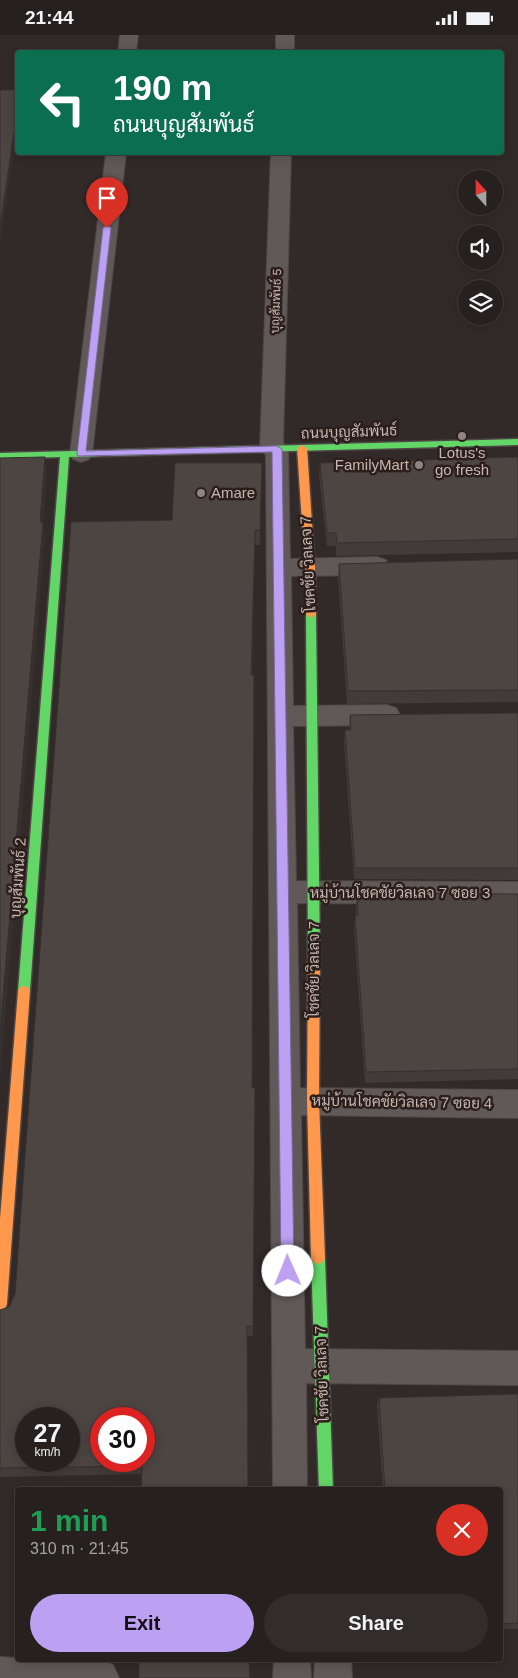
<!DOCTYPE html>
<meta charset="utf-8">
<style>
:root{--surface:#26201e;--page:#322d2b;--text:#f1f3f6;--muted:#a4a3a4;--line:#423e3c;--accent:#bca0f2}
body{margin:0;font-family:Arial,Sarabun,sans-serif;background:var(--page);color:var(--text);height:100vh;display:flex;flex-direction:column;font-size:19px;white-space:nowrap}
*{box-sizing:border-box;margin:0}
p{font-size:16px;color:var(--muted)}
.icon{flex:none;width:28px;height:28px;fill:none;stroke:currentColor;stroke-width:2;stroke-linecap:round;stroke-linejoin:round}
.map{position:relative;flex:1;overflow:hidden}
.side{position:absolute;left:15px;top:1452px;width:488px;height:175px;display:flex;flex-direction:column;background:var(--surface);border-radius:5px;box-shadow:0 2px 12px #0003,0 0 0 1px var(--line)}
.side>*{flex:none}
.hud{position:absolute;left:15px;top:15px;width:489px;height:105px;border-radius:5px;box-shadow:0 2px 12px #0003,0 0 0 1px var(--line);background:#0b6e4f;color:#fff;overflow:hidden}
.needle{width:32px;rotate:339deg}
.buttons{position:absolute;left:458px;top:135px;display:grid;gap:10px}
.buttons a{display:grid;place-items:center;width:45px;height:45px;border-radius:50%;background:var(--surface);box-shadow:0 2px 12px #0003,0 0 0 1px var(--line);font-size:25px}
.speed{position:absolute;left:15px;top:1372px;display:flex;gap:10px;font-size:25px;font-weight:700;text-align:center}
.speed>*{display:grid;place-content:center;width:65px;height:65px;border-radius:50%;background:var(--surface);box-shadow:0 2px 12px #0003,0 0 0 1px var(--line);line-height:1}
.speed small{font-size:12px;font-weight:400}
.speed .limit{border:8px solid #d22;background:#fff;color:#111}
.pin{position:absolute;display:grid;place-items:center;width:42px;height:42px;color:#fff;margin:-51px -21px;border-radius:50% 50% 50% 0;rotate:-45deg;box-shadow:0 0 5px #0007}
.pin .icon{rotate:45deg}
.me{position:absolute;width:55px;margin:-28px;rotate:359deg;stroke-linejoin:round;filter:drop-shadow(0 0 4px #0008)}
.turn{display:flex;align-items:center;gap:18px;height:105px;padding:0 15px;font-size:22px}
.turn .icon{width:65px;height:65px;stroke-width:2.5}
.turn b{display:block;font-size:35px;line-height:42px}
.round{display:grid;place-items:center;flex:none;width:52px;height:52px;border-radius:26px;background:var(--page)}
.overview{display:flex;align-items:center;justify-content:space-between;height:85px;padding:0 15px}
h1{font-size:30px;font-weight:700;line-height:38px;color:#1e9e55}
.cta{display:flex;gap:10px;margin-top:auto;padding:10px 15px}
.cta a{flex:1;height:58px;border-radius:30px;background:var(--accent);color:#111;font-size:20px;font-weight:700;line-height:58px;text-align:center}
.cta a+a{background:var(--page);color:var(--text)}
.status{display:flex;justify-content:space-between;align-items:center;height:35px;padding:0 25px;background:var(--surface);direction:ltr}
.status svg{height:14px;fill:currentColor}
.map>svg:first-child{display:block}
.lines{fill:none;stroke-linecap:round;stroke-linejoin:round}
.street-casing{stroke:#4f4745;stroke-width:2}
.fast-casing{stroke:#4f4745;stroke-width:3}
.slow-casing{stroke:#4f4745;stroke-width:3}
.street{fill:#605957;fill-rule:evenodd}
.fast{fill:#63d668;fill-rule:evenodd}
.slow{fill:#ff974d;fill-rule:evenodd}
.wall{fill:#423b39}
.shaded-wall{fill:#36302e}
.building{fill:#4d4542;stroke:#36302e;fill-rule:evenodd}
.route{fill:#bca0f2;stroke:#7a689d}
.poi-dot{fill:#918581;stroke:#2c1f1b;stroke-width:2}
.labels{text-anchor:middle;stroke-width:5;stroke-linejoin:round;paint-order:stroke}
.far-street-label{font-size:12px;fill:#c4b6b1;stroke:#2c1f1b}
.street-label{font-size:15px;fill:#c4b6b1;stroke:#2c1f1b}
.poi-label{font-size:15px;fill:#c4b6b1;stroke:#2c1f1b}
</style>
<div class="status"><b>21:44</b><svg viewBox="0 0 49 12"><path d="M0 12V9h3v3zM5 12V6h3v6zM10 12V3h3v9zM15 12V0h3v12zM26 1h20v11H26zM47 4h2v5h-2z"/></svg></div>
<div class="map">
<svg width="518" height="1643" viewBox="0 0 518 1643">
<rect width="100%" height="100%" fill="#322a28"/>
<g class="lines">
<g class="street-casing">
<path id="street" d="M 120,0 L 138,0 L 136,18 L 118,18 Z
M 276,0 L 294,0 L 294,18 L 276,18 Z
M 106,118 L 126,118 L 92,419 L 89,424 L 81,427 L 73,424 L 70,419 Z
M 271,118 L 291,118 L 283,408 L 288,414 L 290,524 L 377,522 L 386,525 L 389,531 L 386,537 L 377,540 L 291,541 L 293,671 L 387,670 L 396,673 L 400,680 L 396,687 L 387,690 L 293,691 L 296,846 L 518,847 L 518,869 L 297,868 L 300,1053 L 518,1055 L 518,1083 L 301,1080 L 305,1314 L 518,1316 L 518,1350 L 306,1348 L 307,1455 L 273,1455 L 266,420 L 260,414 Z
M 0,1622 L 18,1623 L 18,1625 L 101,1625 L 113,1630 L 119,1643 L 0,1643 Z
M 274,1625 L 310,1625 L 311,1643 L 273,1643 Z
M 315,1625 L 351,1625 L 352,1643 L 314,1643 Z"/>
</g>
<g class="fast-casing">
<path id="fast" d="M 518,404 L 518,410 L 69,422 L 30,956 L 28,960 L 24,961 L 20,960 L 18,956 L 60,422 L 0,424 L 0,418 Z
M 311,575 L 316,579 L 320,922 L 318,926 L 314,927 L 310,926 L 308,922 L 306,579 Z
M 318,1217 L 323,1219 L 325,1223 L 333,1455 L 319,1455 L 311,1223 L 313,1219 Z"/>
</g>
<g class="slow-casing">
<path id="slow" d="M 302,410 L 307,413 L 315,533 L 316,579 L 311,583 L 306,579 L 305,533 L 297,413 Z
M 314,917 L 318,918 L 320,922 L 319,1066 L 325,1223 L 323,1227 L 318,1229 L 313,1227 L 311,1223 L 307,1066 L 308,922 L 310,918 Z
M 24,951 L 28,952 L 30,956 L 7,1269 L 5,1274 L 0,1275 L 0,1184 L 18,956 L 20,952 Z"/>
</g>
<use href="#street" class="street"/>
<use href="#fast" class="fast"/>
<use href="#slow" class="slow"/>
</g>
<path class="wall" d="M 518,422 L 518,517 L 336,521 L 336,511 L 327,511 L 319,441 L 320,428 Z
M 262,428 L 260,510 L 255,510 L 252,640 L 253,1301 L 247,1301 L 142,1439 L 0,1442 L 0,1275 L 9,1272 L 15,1259 L 172,485 Z
M 518,524 L 518,667 L 347,669 L 338,542 L 339,529 Z
M 518,678 L 518,845 L 354,844 L 344,707 L 345,695 L 349,695 L 350,680 Z
M 357,858 L 518,859 L 518,1044 L 365,1048 L 354,893 L 355,881 L 356,881 L 356,870 Z
M 518,1359 L 518,1594 L 500,1594 L 500,1455 L 383,1455 L 377,1371 L 379,1363 Z"/>
<path class="shaded-wall" d="M 16,55 L 17,64 L 16,100 L 0,211 L 0,192 Z
M 45,422 L 47,437 L 43,490 L 45,502 L 0,1047 L 0,998 Z
M 255,495 L 255,510 L 251,655 L 251,640 Z"/>
<path class="building" d="M 0,55 L 16,55 L 15,91 L 0,192 Z
M 45,422 L 40,487 L 43,487 L 0,998 L 0,423 Z
M 518,422 L 518,504 L 337,508 L 336,498 L 327,498 L 320,428 Z
M 175,428 L 262,428 L 260,495 L 255,495 L 251,640 L 254,640 L 252,1053 L 255,1053 L 253,1291 L 247,1291 L 248,1455 L 141,1455 L 142,1431 L 0,1433 L 0,1275 L 9,1272 L 15,1259 L 71,487 L 172,485 ZM 26,1384 L 69,1384 L 69,1426 L 26,1426 ZM 101,1384 L 144,1384 L 144,1426 L 101,1426 Z
M 518,524 L 518,655 L 348,656 L 339,529 Z
M 518,678 L 518,833 L 355,833 L 345,695 L 351,695 L 350,680 Z
M 357,858 L 518,859 L 518,1034 L 366,1037 L 355,881 L 358,881 Z
M 518,1359 L 518,1588 L 500,1589 L 500,1455 L 385,1455 L 379,1363 Z
M 139,1625 L 249,1625 L 250,1643 L 139,1643 Z"/>
<path class="route" d="M 107,190 L 111,193 L 86,416 L 277,411 L 282,414 L 294,1236 L 292,1241 L 288,1243 L 283,1241 L 281,1236 L 272,417 L 78,421 L 77,419 L 103,193 Z"/>
<g class="poi-dot">
<circle cx="462" cy="401" r="5"/>
<circle cx="419" cy="430" r="5"/>
<circle cx="201" cy="458" r="5"/>
</g>
<g class="labels">
<g class="far-street-label">
<text transform="translate(276 266) rotate(-88)" y="4">บุญสัมพันธ์ 5</text>
</g>
<g class="street-label">
<text transform="translate(349 397) rotate(-2)" y="5">ถนนบุญสัมพันธ์</text>
<text transform="translate(308 529) rotate(-93)" y="5">โชคชัย วิลเลจ 7</text>
<text transform="translate(18 843) rotate(-86)" y="5">บุญสัมพันธ์ 2</text>
<text x="400" y="863">หมู่บ้านโชคชัยวิลเลจ 7 ซอย 3</text>
<text transform="translate(314 934) rotate(-90)" y="5">โชคชัย วิลเลจ 7</text>
<text transform="translate(402 1067) rotate(1)" y="5">หมู่บ้านโชคชัยวิลเลจ 7 ซอย 4</text>
<text transform="translate(322 1339) rotate(-92)" y="5">โชคชัย วิลเลจ 7</text>
</g>
<g class="poi-label">
<text x="462" y="423">Lotus's<tspan x="462" dy="17">go fresh</tspan></text>
<text x="409" y="435" text-anchor="end">FamilyMart</text>
<text x="211" y="463" text-anchor="start">Amare</text>
</g>
</g>
</svg>
<div class="buttons">
<a><svg class="needle" viewBox="-14 -14 28 28"><path d="M0-13l5 13h-10z" fill="#e53935"/><path d="M0 13l5-13h-10z" fill="#a4a3a4"/></svg></a>
<a><svg class="icon" aria-label="sound" viewBox="0 0 24 24"><path d="M4 9h4l5-4v14l-5-4H4zM17 9q2 3 0 6"/></svg></a>
<a><svg class="icon" aria-label="layers" viewBox="0 0 24 24"><path d="M12 4l9 5-9 5-9-5zM3 14l9 5 9-5"/></svg></a>
</div>
<div class="speed"><div>27<small>km/h</small></div><div class="limit">30</div></div>
<div class="pin" style="left:107px;top:193px;background:#d93025"><svg class="icon" aria-label="arrive" viewBox="0 0 24 24"><path d="M6 21V4h12l-3 4 3 4H6"/></svg></div>
<svg class="me" style="left:288px;top:1236px" viewBox="-20 -20 40 40"><circle r="19" fill="#fff"/><path d="M0-13L10 11 0 6-10 11z" fill="#bca0f2"/></svg>
<div class="hud">
<div class="turn"><svg class="icon" aria-label="left" viewBox="0 0 24 24"><path d="M17 20v-9H6M10 6l-5 5 5 5"/></svg><div><b>190 m</b>ถนนบุญสัมพันธ์</div></div>
</div>
<section class="side">
<div class="overview"><div><h1>1 min</h1><p>310 m · 21:45</p></div><a class="round" style="background:#d93025;color:#fff"><svg class="icon" aria-label="close" viewBox="0 0 24 24"><path d="M6 6l12 12M18 6L6 18"/></svg></a></div>
<div class="cta"><a>Exit</a><a>Share</a></div>
</section>
</div>
